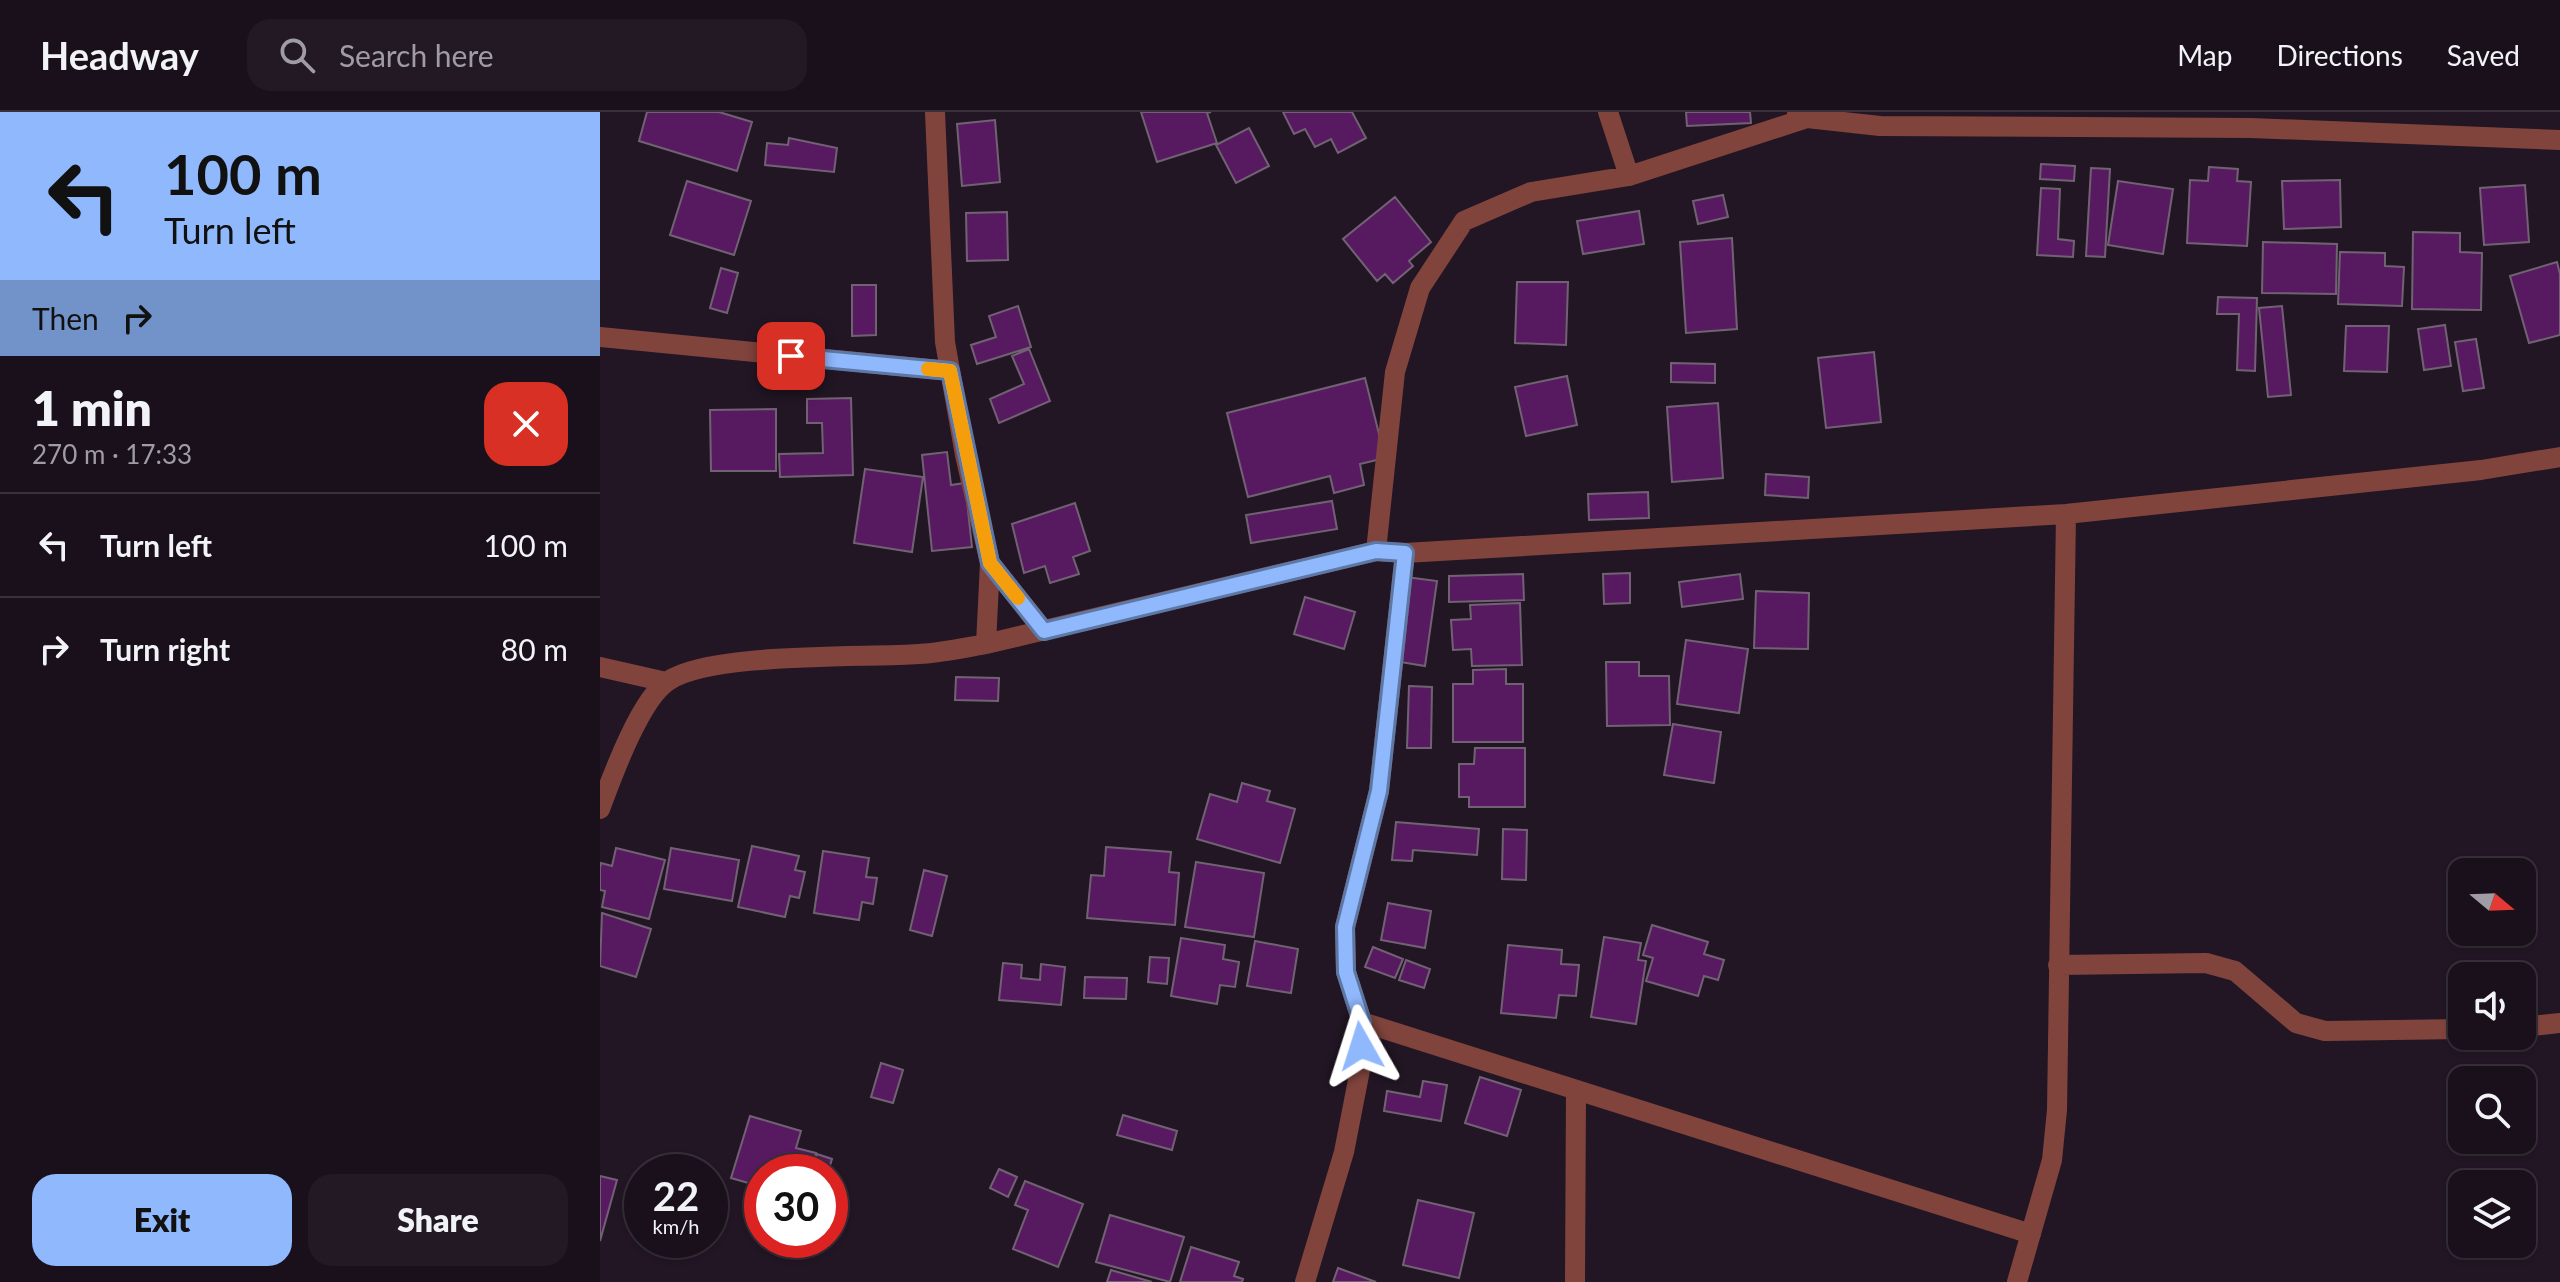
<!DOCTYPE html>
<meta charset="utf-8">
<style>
:root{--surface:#1a101b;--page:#231924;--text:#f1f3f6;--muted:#9f9da3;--line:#38303a;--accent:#8fb8fd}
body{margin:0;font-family:Lato,sans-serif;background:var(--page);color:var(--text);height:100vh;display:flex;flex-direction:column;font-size:30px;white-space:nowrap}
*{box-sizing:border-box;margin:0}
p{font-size:26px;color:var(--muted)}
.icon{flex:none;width:44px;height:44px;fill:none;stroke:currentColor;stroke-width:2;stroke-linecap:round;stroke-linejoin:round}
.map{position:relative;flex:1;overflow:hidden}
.panel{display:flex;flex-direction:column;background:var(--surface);width:600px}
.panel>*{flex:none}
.banner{background:#8fb8fd;color:#111;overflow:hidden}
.needle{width:52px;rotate:109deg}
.fabs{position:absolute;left:1848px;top:746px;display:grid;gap:16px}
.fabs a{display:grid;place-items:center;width:88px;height:88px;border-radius:16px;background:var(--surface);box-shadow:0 2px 6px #0004,0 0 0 2px var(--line);font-size:40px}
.speed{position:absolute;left:24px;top:1042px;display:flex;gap:16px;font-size:40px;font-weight:700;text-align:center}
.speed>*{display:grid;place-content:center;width:104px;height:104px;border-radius:50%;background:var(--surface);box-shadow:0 2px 6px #0004,0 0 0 2px var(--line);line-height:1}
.speed small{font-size:20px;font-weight:400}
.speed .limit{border:12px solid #d22;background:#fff;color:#111}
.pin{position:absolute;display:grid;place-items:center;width:68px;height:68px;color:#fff;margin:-34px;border-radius:16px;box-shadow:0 4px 12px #0006}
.me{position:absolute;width:88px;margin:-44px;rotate:354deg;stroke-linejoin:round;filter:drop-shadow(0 0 6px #0008)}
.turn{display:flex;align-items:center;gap:28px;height:168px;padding:0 32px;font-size:36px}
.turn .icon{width:104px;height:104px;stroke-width:2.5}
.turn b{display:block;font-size:56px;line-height:68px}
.then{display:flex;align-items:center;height:76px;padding:0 32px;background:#0003;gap:16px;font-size:30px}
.round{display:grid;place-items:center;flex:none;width:84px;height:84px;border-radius:24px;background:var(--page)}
.head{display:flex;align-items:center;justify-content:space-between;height:136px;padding:0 32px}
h1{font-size:48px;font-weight:800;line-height:60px}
.action{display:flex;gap:16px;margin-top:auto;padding:16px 32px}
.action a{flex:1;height:92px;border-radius:24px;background:var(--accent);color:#111;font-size:32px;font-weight:800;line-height:92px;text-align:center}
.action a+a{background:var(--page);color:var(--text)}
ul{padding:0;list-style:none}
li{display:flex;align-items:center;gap:24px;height:104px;padding:0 32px;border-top:2px solid var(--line)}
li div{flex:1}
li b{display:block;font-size:30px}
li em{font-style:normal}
header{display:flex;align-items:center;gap:48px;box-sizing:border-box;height:112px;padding:0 40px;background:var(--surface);border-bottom:2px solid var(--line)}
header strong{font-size:38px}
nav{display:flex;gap:44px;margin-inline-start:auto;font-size:28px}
.search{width:560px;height:72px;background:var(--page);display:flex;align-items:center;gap:20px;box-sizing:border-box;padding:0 28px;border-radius:24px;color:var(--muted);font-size:30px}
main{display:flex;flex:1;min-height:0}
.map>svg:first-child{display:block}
.building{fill:#571a60;stroke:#716273;stroke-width:2}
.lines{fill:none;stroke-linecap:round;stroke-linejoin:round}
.minor{stroke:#81443d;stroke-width:20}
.route-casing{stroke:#5d78a4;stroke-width:20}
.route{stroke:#8fb8fd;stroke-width:14}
.slow{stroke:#f59e0b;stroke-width:14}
</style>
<header>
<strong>Headway</strong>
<div class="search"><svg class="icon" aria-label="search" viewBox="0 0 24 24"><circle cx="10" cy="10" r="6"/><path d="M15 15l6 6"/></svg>Search here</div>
<nav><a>Map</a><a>Directions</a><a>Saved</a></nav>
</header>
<main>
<section class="panel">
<div class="banner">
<div class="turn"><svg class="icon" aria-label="left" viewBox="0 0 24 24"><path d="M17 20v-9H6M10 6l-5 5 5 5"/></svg><div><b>100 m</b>Turn left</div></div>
<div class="then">Then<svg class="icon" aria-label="right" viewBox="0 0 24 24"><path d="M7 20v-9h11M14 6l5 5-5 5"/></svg></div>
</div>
<div class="head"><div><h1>1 min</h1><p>270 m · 17:33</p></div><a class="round" style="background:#d93025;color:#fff"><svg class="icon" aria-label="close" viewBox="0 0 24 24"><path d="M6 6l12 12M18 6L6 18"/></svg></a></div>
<ul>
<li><svg class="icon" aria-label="left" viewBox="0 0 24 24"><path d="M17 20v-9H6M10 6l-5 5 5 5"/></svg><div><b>Turn left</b></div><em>100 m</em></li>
<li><svg class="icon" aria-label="right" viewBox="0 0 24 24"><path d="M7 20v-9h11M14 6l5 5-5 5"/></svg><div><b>Turn right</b></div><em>80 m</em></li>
</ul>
<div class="action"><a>Exit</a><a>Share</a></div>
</section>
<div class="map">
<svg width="1960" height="1170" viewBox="0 0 1960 1170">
<rect width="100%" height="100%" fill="#221624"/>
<path class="building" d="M 47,0 L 119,0 L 152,10 L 137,59 L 39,29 Z
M 541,0 L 611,0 L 607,1 L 617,31 L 557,50 Z
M 683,0 L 752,0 L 766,26 L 738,41 L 731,27 L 715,35 L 705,17 L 694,22 Z
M 1086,0 L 1150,0 L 1151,11 L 1087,14 Z
M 395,8 L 400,70 L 362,74 L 357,12 Z
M 649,16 L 669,54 L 636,71 L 616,33 Z
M 189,26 L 237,36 L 234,60 L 165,53 L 167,31 L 188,33 Z
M 1441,52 L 1475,54 L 1474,69 L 1440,67 Z
M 1609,55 L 1638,57 L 1637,69 L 1651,70 L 1647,134 L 1587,131 L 1590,68 L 1608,69 Z
M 1491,56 L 1510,57 L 1505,145 L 1486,144 Z
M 1740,68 L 1741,115 L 1684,117 L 1682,69 Z
M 87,69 L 151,89 L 134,143 L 70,123 Z
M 1518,69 L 1573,77 L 1563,142 L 1508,133 Z
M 1925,73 L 1929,130 L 1884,133 L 1880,76 Z
M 1441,76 L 1460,77 L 1458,127 L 1474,129 L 1473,145 L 1437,143 Z
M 1123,83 L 1128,105 L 1098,112 L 1093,89 Z
M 795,85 L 831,130 L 809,149 L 813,154 L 793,171 L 785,162 L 777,169 L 743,127 Z
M 1039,99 L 1044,132 L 983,142 L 977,109 Z
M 407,100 L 408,148 L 367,149 L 366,101 Z
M 1813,120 L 1860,121 L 1860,140 L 1882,141 L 1881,198 L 1812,197 Z
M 1132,126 L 1137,217 L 1086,221 L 1080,130 Z
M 1663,130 L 1737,132 L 1736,182 L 1662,181 Z
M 1740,140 L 1785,141 L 1785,154 L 1804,155 L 1802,194 L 1738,192 Z
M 1957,150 L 1960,162 L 1960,223 L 1929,231 L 1910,164 Z
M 121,156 L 138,161 L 127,201 L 110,196 Z
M 917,170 L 968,170 L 966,233 L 915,231 Z
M 252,173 L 276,173 L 276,223 L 252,224 Z
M 1618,185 L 1657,186 L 1655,259 L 1637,258 L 1639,202 L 1617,202 Z
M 418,194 L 431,235 L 377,252 L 371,233 L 396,225 L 389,204 Z
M 1682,194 L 1691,283 L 1668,285 L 1659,196 Z
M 1845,213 L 1851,254 L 1824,258 L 1818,217 Z
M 1746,214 L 1789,214 L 1787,260 L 1744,259 Z
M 1876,227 L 1884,276 L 1863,279 L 1855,230 Z
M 429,237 L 450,289 L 399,311 L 390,287 L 424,272 L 412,244 Z
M 1274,240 L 1281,310 L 1226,316 L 1218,246 Z
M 1071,251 L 1115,252 L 1115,271 L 1071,270 Z
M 967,264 L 977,313 L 926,324 L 915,275 Z
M 765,266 L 785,346 L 760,352 L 764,373 L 734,381 L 730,364 L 648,385 L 627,301 Z
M 251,286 L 253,363 L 180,365 L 179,342 L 223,341 L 222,311 L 207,311 L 207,287 Z
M 1118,291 L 1123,366 L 1072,370 L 1067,295 Z
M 176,297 L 176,359 L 111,359 L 110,298 Z
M 347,340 L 351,373 L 365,371 L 372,435 L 332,439 L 322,343 Z
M 265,357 L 323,365 L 312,440 L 254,431 Z
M 1166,362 L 1209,365 L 1208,386 L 1165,383 Z
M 1048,380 L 1049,406 L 989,408 L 988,382 Z
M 732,389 L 737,417 L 651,431 L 646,403 Z
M 475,391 L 490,439 L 473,445 L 479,462 L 450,471 L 445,454 L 424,461 L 412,412 Z
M 1030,461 L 1030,491 L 1004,492 L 1003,462 Z
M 923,462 L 924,488 L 849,490 L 849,464 Z
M 1140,462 L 1143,487 L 1082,495 L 1079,470 Z
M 806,465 L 837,469 L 825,554 L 794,549 Z
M 1156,479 L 1209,481 L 1208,537 L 1154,536 Z
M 705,485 L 755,500 L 744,537 L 694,522 Z
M 920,491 L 922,553 L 872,554 L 871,537 L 853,538 L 851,508 L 871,507 L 870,493 Z
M 1086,528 L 1148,537 L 1139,601 L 1077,592 Z
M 1006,550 L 1039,550 L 1039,564 L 1069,564 L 1070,613 L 1007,614 Z
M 906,557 L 906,572 L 923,572 L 923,630 L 853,630 L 853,572 L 873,572 L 873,558 Z
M 356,565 L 399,566 L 398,589 L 355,588 Z
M 809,574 L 832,575 L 831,636 L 807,636 Z
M 1073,612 L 1121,620 L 1114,671 L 1064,663 Z
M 875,636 L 925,636 L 925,695 L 869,695 L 869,685 L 859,685 L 859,652 L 874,652 Z
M 642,671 L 670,679 L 667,689 L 695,697 L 680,751 L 597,727 L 610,682 L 637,690 Z
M 796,710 L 879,717 L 877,743 L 813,738 L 812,749 L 792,748 Z
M 903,717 L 927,718 L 926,768 L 902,767 Z
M 152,734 L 199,744 L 195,758 L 205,760 L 199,786 L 190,784 L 185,805 L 138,795 Z
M 506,735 L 571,740 L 569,760 L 579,761 L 575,813 L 487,806 L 491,763 L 504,764 Z
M 16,736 L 65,748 L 49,807 L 2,795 L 5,779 L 0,778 L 0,756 L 1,751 L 12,754 Z
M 71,736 L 139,748 L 132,789 L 64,777 Z
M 223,739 L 269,746 L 266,765 L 277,766 L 273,792 L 262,790 L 259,808 L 214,801 Z
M 596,750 L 664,761 L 654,825 L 585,815 Z
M 324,758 L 347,764 L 332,824 L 310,818 Z
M 788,791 L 831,799 L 825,836 L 781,828 Z
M 2,801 L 51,817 L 36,865 L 0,854 Z
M 1052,813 L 1108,830 L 1104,842 L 1124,848 L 1118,868 L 1104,864 L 1098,884 L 1046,869 L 1053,846 L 1043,843 Z
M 1004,825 L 1041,831 L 1038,848 L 1046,849 L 1036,912 L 991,905 Z
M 581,826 L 625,833 L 623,847 L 639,850 L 635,875 L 620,873 L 617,892 L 571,884 Z
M 655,829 L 698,837 L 691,881 L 647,874 Z
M 908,833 L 962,838 L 961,852 L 979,853 L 976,884 L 959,883 L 956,906 L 901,901 Z
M 773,835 L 803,847 L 795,866 L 765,855 Z
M 550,845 L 569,846 L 567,872 L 548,870 Z
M 806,848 L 830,857 L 824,876 L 799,868 Z
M 403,851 L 422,853 L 421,866 L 440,868 L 441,852 L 465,855 L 461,893 L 399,888 Z
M 485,865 L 527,866 L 526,887 L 484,886 Z
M 281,951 L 303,958 L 293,991 L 271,985 Z
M 880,965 L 921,978 L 907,1024 L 865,1011 Z
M 823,969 L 847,973 L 841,1009 L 784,999 L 787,979 L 820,985 Z
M 523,1003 L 577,1019 L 572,1038 L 517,1023 Z
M 150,1004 L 201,1019 L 196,1036 L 216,1041 L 210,1060 L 162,1060 L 162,1075 L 131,1066 Z
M 217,1042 L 232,1047 L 228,1060 L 212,1060 Z
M 399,1057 L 417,1065 L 408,1085 L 390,1076 Z
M 0,1064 L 17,1068 L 0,1129 Z
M 425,1069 L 483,1092 L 458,1155 L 413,1137 L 428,1098 L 415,1093 Z
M 818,1088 L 874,1101 L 859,1166 L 803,1153 Z
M 510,1103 L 584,1125 L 570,1170 L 496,1150 Z
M 591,1135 L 639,1150 L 634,1164 L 643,1167 L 642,1170 L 580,1170 Z
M 738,1156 L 776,1170 L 733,1170 Z
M 511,1158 L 552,1170 L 507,1170 Z"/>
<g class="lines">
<path class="minor" d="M 335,0 L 345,230 L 365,343 L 390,451 L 386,532
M 1008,0 L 1029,64
M 1197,0 L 1207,6 L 1280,14 L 1651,16 L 1960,28
M 0,225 L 350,259
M 776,439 L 795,260 L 820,176 L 864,109 L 931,80 L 1029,64 L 1207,6
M 390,451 L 444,519
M 0,555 L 66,570
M 0,697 C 12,665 40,587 68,569 C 111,540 262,546 319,542 C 341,541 364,536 386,532 L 776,439 L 805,441 L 1466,402 L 1881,358 L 1960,345
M 1458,853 L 1606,851 L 1635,859 L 1696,911 L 1725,919 L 1862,917
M 762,910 L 1431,1122
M 1922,915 L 1960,911
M 705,1170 L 744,1040 L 760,958 L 762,910 L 746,860 L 745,815 L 779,679 L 805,441
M 975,1170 L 976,978
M 1417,1170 L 1452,1048 L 1457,998 L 1466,402"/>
</g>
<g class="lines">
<g class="route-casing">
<path id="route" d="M 191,244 L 350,259 L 390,451 L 444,519 L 776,439 L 805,441 L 779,679 L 745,815 L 746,860 L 762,910 L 761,934"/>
</g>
<use href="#route" class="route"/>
<path class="slow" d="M 328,257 L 350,259 L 390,451 L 418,486"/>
</g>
</svg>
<div class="fabs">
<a><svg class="needle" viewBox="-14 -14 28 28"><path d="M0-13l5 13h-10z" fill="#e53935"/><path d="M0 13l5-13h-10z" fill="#9f9da3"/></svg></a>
<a><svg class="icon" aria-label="sound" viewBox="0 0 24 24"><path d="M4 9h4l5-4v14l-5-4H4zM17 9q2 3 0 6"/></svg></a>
<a><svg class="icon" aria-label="search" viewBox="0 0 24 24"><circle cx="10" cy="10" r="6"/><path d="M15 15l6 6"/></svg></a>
<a><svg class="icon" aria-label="layers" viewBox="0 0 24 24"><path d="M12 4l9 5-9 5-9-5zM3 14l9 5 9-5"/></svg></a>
</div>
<div class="speed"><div>22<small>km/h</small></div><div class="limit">30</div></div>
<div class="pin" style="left:191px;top:244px;background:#d93025"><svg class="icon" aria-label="arrive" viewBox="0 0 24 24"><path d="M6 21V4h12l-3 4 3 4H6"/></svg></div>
<svg class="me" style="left:761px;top:934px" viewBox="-20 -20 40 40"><path d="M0-17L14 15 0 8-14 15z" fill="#8fb8fd" stroke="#fff" stroke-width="4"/></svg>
</div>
</main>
